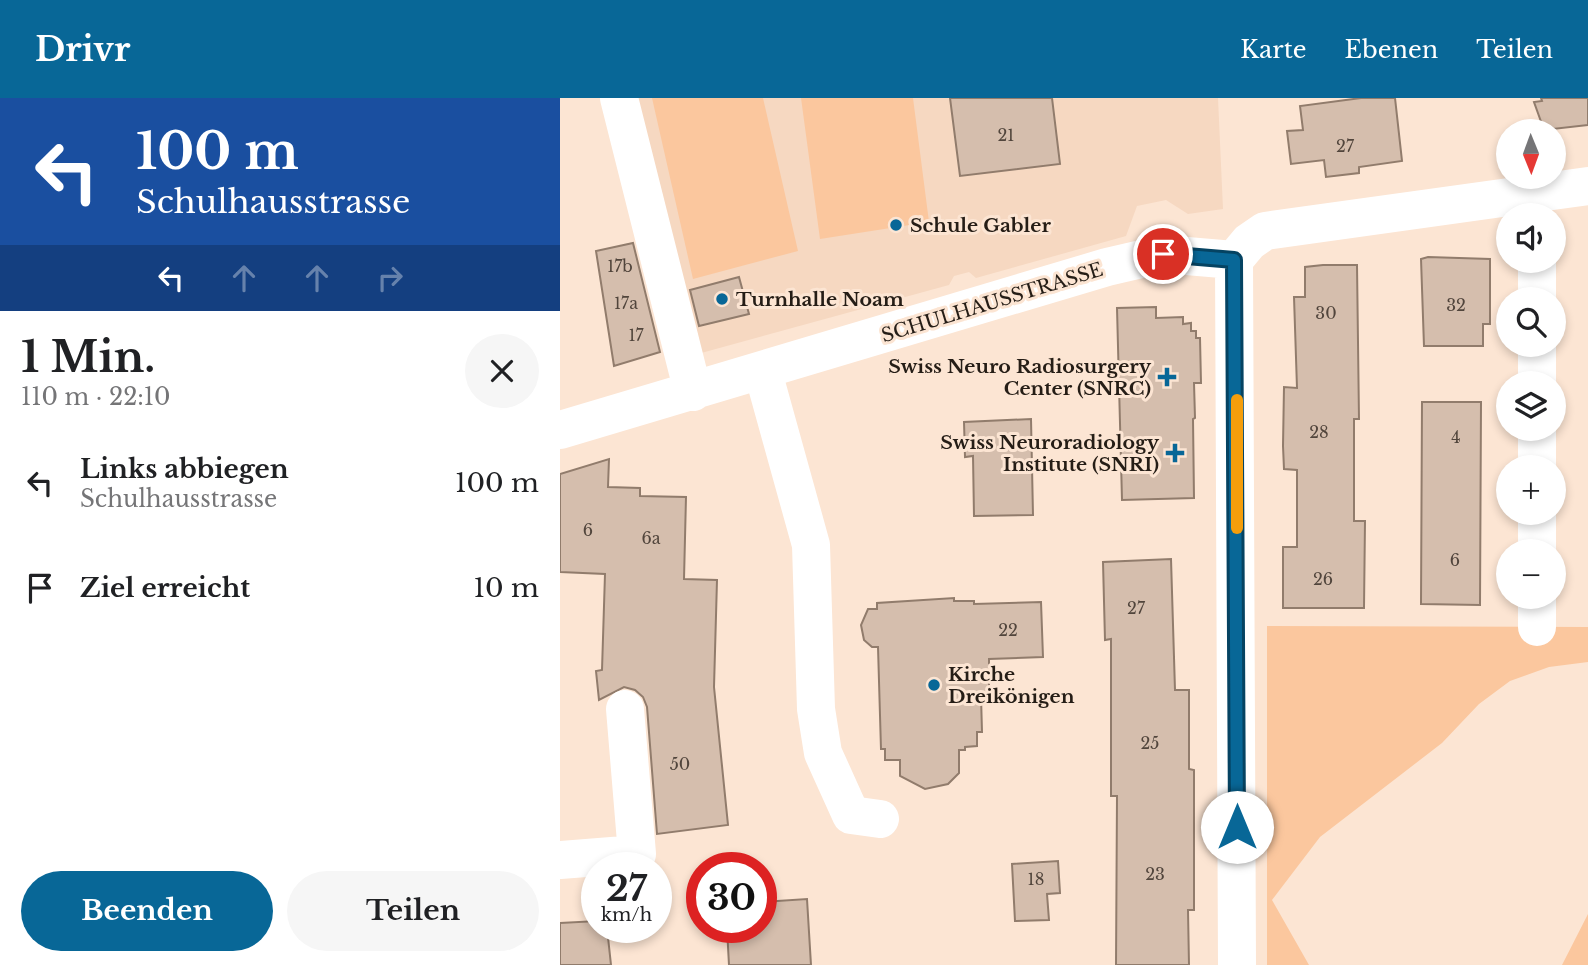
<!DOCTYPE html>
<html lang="de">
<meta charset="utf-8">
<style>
:root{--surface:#fff;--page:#f6f6f6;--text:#202124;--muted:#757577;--accent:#086797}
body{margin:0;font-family:"Libre Baskerville",serif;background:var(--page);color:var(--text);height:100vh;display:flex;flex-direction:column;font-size:26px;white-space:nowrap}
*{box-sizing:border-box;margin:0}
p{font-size:23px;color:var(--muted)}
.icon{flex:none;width:38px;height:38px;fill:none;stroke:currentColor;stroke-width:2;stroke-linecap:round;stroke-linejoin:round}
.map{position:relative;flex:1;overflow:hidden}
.details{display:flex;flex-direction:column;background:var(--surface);width:560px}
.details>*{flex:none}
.banner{background:#1a4fa0;color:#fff;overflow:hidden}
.needle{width:46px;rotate:179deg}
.tools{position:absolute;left:936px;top:21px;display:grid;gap:14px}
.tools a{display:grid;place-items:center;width:70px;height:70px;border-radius:50%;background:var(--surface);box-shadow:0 4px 10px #0003;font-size:35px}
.speed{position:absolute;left:21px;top:754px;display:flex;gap:14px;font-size:35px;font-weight:700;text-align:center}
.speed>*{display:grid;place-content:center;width:91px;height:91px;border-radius:50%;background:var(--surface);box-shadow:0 4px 10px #0003;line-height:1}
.speed small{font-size:18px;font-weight:400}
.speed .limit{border:10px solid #d22;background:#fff;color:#111}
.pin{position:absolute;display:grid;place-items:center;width:60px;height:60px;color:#fff;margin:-30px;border:4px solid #fff;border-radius:50%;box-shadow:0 2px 7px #0007}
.me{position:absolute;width:77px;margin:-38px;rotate:0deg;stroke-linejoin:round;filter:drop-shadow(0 0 5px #0008)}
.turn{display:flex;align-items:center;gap:24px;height:147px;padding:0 21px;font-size:32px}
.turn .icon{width:91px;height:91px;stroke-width:2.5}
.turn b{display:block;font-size:49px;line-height:60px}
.lanes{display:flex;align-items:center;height:66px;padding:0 21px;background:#0003;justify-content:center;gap:35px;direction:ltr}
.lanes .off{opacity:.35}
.round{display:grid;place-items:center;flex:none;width:74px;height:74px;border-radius:37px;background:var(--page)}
.headline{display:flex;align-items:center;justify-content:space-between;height:119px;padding:0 21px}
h1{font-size:42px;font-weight:800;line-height:52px}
.action{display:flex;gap:14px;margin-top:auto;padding:14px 21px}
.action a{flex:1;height:80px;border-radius:42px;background:var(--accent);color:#fff;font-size:28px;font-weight:800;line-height:80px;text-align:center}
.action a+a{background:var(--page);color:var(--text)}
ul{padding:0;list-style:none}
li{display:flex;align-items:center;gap:21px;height:105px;padding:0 21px}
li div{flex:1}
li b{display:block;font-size:26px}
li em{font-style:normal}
header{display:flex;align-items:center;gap:42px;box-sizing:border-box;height:98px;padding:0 35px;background:var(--accent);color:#fff}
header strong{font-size:33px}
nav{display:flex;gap:38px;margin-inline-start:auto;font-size:24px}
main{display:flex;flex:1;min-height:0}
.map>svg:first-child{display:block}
.built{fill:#f6d8c1}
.green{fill:#fbc79e}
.building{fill:#d5bead;stroke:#917c6c;stroke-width:2}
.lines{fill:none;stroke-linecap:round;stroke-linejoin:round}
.minor{stroke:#fff;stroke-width:38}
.route-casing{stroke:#054362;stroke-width:18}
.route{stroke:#086797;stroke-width:12}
.slow{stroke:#f59e0b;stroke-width:12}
.poi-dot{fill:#086797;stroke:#fce5d3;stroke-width:2.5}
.labels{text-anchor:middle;stroke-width:6;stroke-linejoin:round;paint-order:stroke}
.number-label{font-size:16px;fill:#51453c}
.poi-label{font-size:19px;font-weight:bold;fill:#251d16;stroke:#fce5d3;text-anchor:start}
.street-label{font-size:19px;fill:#251d16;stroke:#fce5d3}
</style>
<header>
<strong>Drivr</strong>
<nav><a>Karte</a><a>Ebenen</a><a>Teilen</a></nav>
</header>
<main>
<section class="details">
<div class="banner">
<div class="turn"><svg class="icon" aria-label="left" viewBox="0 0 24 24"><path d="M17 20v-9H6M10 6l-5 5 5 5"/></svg><div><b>100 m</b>Schulhausstrasse</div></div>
<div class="lanes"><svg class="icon" aria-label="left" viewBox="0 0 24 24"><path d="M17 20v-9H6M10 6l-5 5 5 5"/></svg><svg class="icon off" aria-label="ahead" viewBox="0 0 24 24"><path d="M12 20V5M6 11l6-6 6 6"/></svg><svg class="icon off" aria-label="ahead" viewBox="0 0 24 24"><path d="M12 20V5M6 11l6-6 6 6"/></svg><svg class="icon off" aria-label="right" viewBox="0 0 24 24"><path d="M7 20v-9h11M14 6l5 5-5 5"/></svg></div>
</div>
<div class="headline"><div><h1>1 Min.</h1><p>110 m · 22:10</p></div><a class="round"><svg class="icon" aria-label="close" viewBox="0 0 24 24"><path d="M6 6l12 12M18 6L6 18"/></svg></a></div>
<ul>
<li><svg class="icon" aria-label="left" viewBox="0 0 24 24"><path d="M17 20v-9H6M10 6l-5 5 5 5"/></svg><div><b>Links abbiegen</b><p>Schulhausstrasse</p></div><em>100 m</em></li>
<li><svg class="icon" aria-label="arrive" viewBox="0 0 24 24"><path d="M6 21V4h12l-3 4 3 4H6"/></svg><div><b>Ziel erreicht</b></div><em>10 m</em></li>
</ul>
<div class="action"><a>Beenden</a><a>Teilen</a></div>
</section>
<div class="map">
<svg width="1028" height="867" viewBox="0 0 1028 867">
<rect width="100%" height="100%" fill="#fce5d3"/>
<path class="built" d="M 70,0 L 658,0 L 663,111 L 628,116 L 606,102 L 577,108 L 566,138 L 416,180 L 409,174 L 394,178 L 389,187 L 134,257 Z"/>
<path class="green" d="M 92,0 L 203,0 L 238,153 L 133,181 Z
M 241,0 L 353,0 L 369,124 L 260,141 Z
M 707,528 L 1028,529 L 1028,564 L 989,569 L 950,583 L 919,606 L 882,645 L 760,739 L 712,802 L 749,867 L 707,867 Z
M 1028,816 L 1028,867 L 1002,867 Z"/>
<path class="building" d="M 390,0 L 492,0 L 500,66 L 400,78 Z
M 801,0 L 835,0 L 842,63 L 799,69 L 799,75 L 766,79 L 764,62 L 731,66 L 727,33 L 743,32 L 740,8 Z
M 981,0 L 1028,0 L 1028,27 L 984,32 L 974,4 L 982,3 Z
M 73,145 L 100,254 L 54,268 L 36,153 Z
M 868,159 L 930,161 L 930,226 L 923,226 L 923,248 L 864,248 L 861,161 Z
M 763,167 L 797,167 L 799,321 L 794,321 L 794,423 L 805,423 L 804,510 L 723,510 L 723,449 L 737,449 L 737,372 L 724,371 L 723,348 L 724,289 L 737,290 L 734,199 L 745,199 L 745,169 Z
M 179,179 L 189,216 L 139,228 L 130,192 Z
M 596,209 L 596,220 L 623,219 L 623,226 L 631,225 L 631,233 L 636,233 L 636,240 L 640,240 L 641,285 L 634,285 L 635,320 L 633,321 L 634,400 L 562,402 L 557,210 Z
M 862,304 L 921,304 L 920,507 L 861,506 Z
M 471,321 L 473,417 L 414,418 L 413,358 L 405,359 L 404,324 Z
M 49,361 L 48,389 L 80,390 L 80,398 L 126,399 L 124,481 L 157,482 L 154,589 L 168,727 L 97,736 L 87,609 L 83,599 L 75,592 L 64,589 L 39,602 L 36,573 L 42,572 L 45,476 L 0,474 L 0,376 Z
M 611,461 L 615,592 L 629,592 L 629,671 L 634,672 L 634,812 L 628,812 L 629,867 L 556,867 L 557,698 L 551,698 L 551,541 L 545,542 L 543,464 Z
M 394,500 L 394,503 L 414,503 L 414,506 L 481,504 L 483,559 L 429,561 L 429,598 L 421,598 L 422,634 L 417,634 L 417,648 L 405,649 L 405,652 L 399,652 L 399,675 L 388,686 L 365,691 L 340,678 L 340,662 L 325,662 L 325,651 L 321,651 L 318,549 L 312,549 L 304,542 L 301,527 L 308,511 L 317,511 L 317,505 Z
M 498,763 L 500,795 L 487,796 L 489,822 L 455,823 L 452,766 Z
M 247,801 L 251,867 L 169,867 L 167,830 L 201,830 L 201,804 Z
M 37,823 L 37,830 L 47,830 L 51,867 L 0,867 L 0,825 Z"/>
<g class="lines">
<path class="minor" d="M 59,0 L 133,294
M 674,162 L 677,867
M 674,162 L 689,144 L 705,133 L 1028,88
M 977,201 L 977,163
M 203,274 L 251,447 L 256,611 L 263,655 L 291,717 L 320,721
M 977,285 L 977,247
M 0,332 L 547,169 L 603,156 L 674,162
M 977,369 L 977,331
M 977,453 L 977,415
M 977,529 L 977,499
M 0,762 L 77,756 L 65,611"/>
</g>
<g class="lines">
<g class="route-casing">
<path id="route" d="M 603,156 L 674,162 L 677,729"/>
</g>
<use href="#route" class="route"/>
<path class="slow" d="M 677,302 L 677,430"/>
</g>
<g class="poi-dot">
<circle cx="336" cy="127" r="7"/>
<circle cx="162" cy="201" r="7"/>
<path d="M603.5 268.5h7v7h7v7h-7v7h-7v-7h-7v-7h7z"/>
<path d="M611.5 344.5h7v7h7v7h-7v7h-7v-7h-7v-7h7z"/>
<circle cx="374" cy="587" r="7"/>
</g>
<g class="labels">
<g class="number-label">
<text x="446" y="43">21</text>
<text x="785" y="54">27</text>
<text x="60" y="174">17b</text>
<text x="66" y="211">17a</text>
<text x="896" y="213">32</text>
<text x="766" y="221">30</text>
<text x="76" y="243">17</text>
<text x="759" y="340">28</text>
<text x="896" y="345">4</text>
<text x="28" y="438">6</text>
<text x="91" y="446">6a</text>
<text x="895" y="468">6</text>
<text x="763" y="487">26</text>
<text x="576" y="516">27</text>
<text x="448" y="538">22</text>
<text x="590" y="651">25</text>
<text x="120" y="672">50</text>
<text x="595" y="782">23</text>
<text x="476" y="787">18</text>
</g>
<g class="poi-label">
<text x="350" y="134">Schule Gabler</text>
<text x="176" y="208">Turnhalle Noam</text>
<text x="591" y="275" text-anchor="end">Swiss Neuro Radiosurgery<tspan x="591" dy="22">Center (SNRC)</tspan></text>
<text x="599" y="351" text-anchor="end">Swiss Neuroradiology<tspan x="599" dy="22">Institute (SNRI)</tspan></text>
<text x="388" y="583">Kirche<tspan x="388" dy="22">Dreikönigen</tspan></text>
</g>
<g class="street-label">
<text transform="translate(432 204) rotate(-17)" y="7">SCHULHAUSSTRASSE</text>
</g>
</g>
</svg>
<div class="tools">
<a><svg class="needle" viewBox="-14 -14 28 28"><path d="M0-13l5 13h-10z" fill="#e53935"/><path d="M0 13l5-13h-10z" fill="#757577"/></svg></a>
<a><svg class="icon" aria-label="sound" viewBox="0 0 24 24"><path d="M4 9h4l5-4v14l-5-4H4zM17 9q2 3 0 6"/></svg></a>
<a><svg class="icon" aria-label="search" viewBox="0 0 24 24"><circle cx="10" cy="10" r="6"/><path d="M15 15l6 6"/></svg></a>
<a><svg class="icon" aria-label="layers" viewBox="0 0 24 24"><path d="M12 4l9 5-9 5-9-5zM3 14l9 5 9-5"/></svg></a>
<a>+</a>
<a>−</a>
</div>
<div class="speed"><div>27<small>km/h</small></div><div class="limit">30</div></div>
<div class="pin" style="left:603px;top:156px;background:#d93025"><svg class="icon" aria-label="arrive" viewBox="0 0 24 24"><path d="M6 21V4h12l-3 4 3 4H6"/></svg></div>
<svg class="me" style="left:677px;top:729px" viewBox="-20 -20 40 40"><circle r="19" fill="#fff"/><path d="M0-13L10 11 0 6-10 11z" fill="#086797"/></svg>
</div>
</main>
